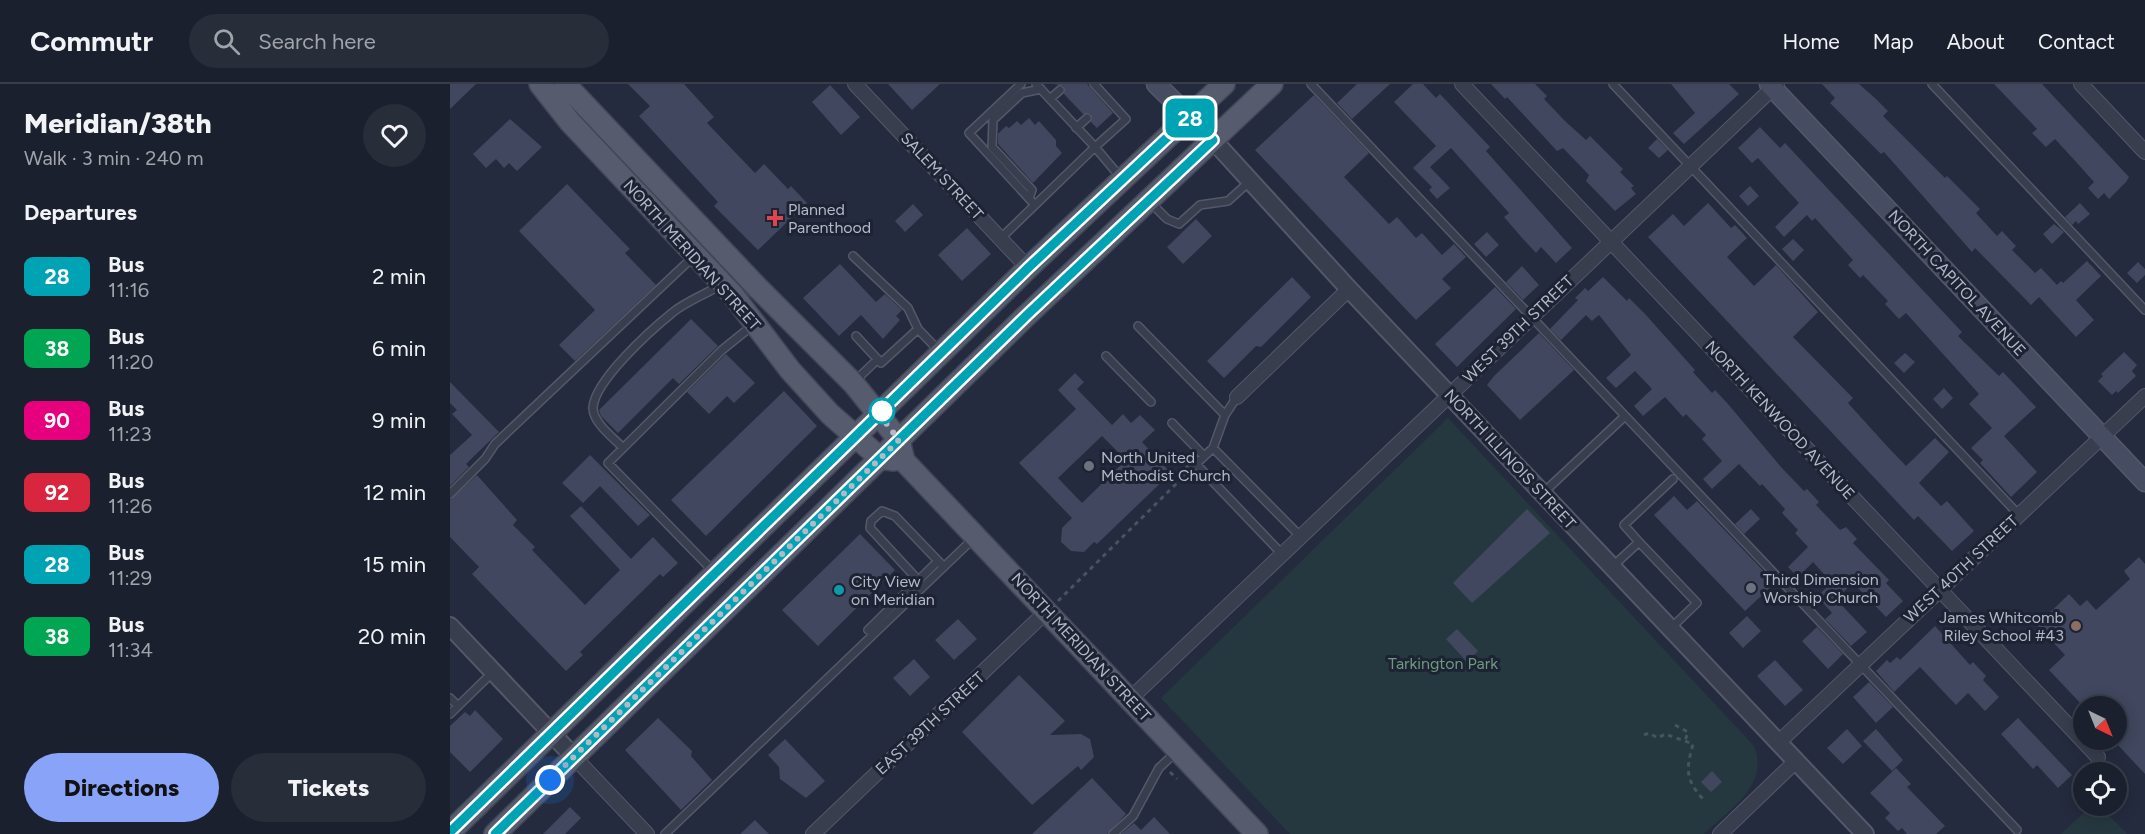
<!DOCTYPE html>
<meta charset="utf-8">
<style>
body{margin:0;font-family:Figtree,sans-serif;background:#282d3a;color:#f1f3f6;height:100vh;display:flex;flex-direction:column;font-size:22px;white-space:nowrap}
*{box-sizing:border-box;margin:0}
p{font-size:20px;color:#a0a3aa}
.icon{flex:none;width:33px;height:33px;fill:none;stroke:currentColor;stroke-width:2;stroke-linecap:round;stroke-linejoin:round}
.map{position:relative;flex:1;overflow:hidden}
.sheet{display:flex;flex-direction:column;background:#1b202e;width:450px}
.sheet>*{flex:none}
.badge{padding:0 12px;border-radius:9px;font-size:21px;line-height:39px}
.needle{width:39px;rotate:137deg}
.tools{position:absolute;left:1623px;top:612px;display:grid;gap:12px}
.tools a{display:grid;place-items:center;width:54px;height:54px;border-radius:50%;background:#1b202e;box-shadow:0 3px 15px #0003,0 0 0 2px #393e4a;font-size:30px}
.you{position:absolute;width:30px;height:30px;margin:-15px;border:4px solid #fff;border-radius:50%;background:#1a73e8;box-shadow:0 0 0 9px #1a73e833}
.map>.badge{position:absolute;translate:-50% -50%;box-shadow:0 0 0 3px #fff}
h2{padding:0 24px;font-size:22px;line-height:54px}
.round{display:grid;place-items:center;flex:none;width:63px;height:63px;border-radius:32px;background:#282d3a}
.summary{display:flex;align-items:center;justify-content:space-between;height:102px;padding:0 24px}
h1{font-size:28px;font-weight:800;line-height:45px}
.primary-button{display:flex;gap:12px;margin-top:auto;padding:12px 24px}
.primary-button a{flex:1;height:69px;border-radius:36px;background:#89a3f9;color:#111;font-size:24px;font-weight:800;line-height:69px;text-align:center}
.primary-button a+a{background:#282d3a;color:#f1f3f6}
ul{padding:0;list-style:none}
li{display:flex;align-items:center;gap:18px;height:72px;padding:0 24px}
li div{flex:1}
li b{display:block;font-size:22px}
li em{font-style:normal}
li .badge{min-width:66px;font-weight:700;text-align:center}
header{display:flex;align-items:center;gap:36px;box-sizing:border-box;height:84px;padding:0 30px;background:#1b202e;border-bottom:2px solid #393e4a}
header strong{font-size:28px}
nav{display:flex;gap:33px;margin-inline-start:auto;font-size:21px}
.search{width:420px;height:54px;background:#282d3a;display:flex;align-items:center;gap:15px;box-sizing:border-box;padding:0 21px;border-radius:33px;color:#a0a3aa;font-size:22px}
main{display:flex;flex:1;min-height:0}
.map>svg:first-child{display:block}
.green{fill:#26383f}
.building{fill:#40475e;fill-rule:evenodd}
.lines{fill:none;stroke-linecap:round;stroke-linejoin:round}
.service-casing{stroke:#535969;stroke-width:10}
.minor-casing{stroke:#535969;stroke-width:16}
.tertiary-casing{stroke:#535969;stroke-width:20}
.secondary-casing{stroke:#535969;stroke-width:21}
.primary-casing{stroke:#414757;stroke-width:24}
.path{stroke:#44555c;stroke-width:3;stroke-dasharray:4.5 4.5;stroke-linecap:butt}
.service{stroke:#383e4e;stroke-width:7}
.minor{stroke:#383e4e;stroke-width:14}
.tertiary{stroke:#383e4e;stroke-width:16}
.secondary{stroke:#464c61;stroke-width:18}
.primary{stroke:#565c6e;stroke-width:21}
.line-casing{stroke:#fff;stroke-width:14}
.line{stroke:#00a3b4;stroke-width:9}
.walk{stroke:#b4b9c9;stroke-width:6;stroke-dasharray:0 10.8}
.health-dot{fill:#e0444e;stroke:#1d2333;stroke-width:2}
.stop-dot{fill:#fff;stroke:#00a3b4;stroke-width:3}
.worship-dot{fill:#6b7280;stroke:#1d2333;stroke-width:2}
.culture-dot{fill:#0f9aa8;stroke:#1d2333;stroke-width:2}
.education-dot{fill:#8d6e63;stroke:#1d2333;stroke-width:2}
.labels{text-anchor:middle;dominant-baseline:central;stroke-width:6;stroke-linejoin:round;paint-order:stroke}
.street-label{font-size:16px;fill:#b4b9c9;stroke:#1d2333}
.poi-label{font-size:16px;fill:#b4b9c9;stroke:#1d2333;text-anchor:start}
.park-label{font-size:16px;fill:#6b9a7d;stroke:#1d2333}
</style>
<header>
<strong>Commutr</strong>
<div class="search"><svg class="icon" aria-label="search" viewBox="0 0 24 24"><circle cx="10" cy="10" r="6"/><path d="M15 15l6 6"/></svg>Search here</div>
<nav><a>Home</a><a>Map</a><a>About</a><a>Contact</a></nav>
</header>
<main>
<section class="sheet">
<div class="summary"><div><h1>Meridian/38th</h1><p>Walk · 3 min · 240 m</p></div><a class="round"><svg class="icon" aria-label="heart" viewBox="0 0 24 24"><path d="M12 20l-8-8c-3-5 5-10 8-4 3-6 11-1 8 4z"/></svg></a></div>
<h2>Departures</h2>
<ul>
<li><span class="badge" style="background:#00a3b4;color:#fff">28</span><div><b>Bus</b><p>11:16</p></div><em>2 min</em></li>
<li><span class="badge" style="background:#00a651;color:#fff">38</span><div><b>Bus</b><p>11:20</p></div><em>6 min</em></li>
<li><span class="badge" style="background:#e6007e;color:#fff">90</span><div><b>Bus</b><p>11:23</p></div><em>9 min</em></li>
<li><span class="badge" style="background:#d7263d;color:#fff">92</span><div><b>Bus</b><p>11:26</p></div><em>12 min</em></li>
<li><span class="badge" style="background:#00a3b4;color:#fff">28</span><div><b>Bus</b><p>11:29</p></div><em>15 min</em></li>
<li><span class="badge" style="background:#00a651;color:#fff">38</span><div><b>Bus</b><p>11:34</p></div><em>20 min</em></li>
</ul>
<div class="primary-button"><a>Directions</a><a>Tickets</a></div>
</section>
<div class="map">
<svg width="1695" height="750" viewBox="0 0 1695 750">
<rect width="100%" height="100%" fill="#242b3e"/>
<path class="green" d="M998,334L1304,662C1320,701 1279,726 1254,750H840L711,614Z
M1641,722H1650L1677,750H1611Z"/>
<path class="building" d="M0,0H26L0,25Z
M178,0H234L264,33L257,39L305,89L314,80L338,105L341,102L357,119L308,166L264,122L268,118L189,32L200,22Z
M438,0H490L462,26Z
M604,0H637L663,29L647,44L641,38V30H633L614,10V2Z
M907,0H940L902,35L887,19Z
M963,0H973L986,14L990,10L1040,63L1036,67L1122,164L1106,179L1091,163L1086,169L1073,155L1054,133L1059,129L1001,64L980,83L1000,104L987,115L979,106L982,103L963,84L986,62L944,18Z
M1041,0H1085L1097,12L1094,15L1115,37L1136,56L1140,52L1173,85L1170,88L1184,102L1181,104L1186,110L1165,127L1136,97L1139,91L1113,64L1107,67L1057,13L1055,15Z
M1221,0H1279L1289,10L1234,60L1223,49L1245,29Z
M1372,0H1409L1425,14L1438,27L1433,32L1495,94L1497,92L1530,125L1526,129L1547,152L1552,147L1566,162L1562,166L1585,189L1591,184L1607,201L1611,197L1613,199L1637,177L1651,192L1626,216L1644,236L1626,253L1589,213L1581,221L1525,164L1522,168L1434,68L1431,70L1380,19L1385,14Z
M1544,0H1592L1679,93L1676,98L1659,115L1654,109L1648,115L1638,104L1644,98L1627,79L1605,55L1596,63L1582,49L1587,45Z
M380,1L410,33L391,51L362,18Z
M864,11L919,69L894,93L939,140L947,133L966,154L972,149L992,171L1004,160L1016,173L992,195L1001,204L966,236L805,66Z
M579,34L585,41L589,37L606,56V62L612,69L583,99L548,60V50L556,42L559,44L567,37L571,41Z
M60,35L92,63L67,87L59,79L54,84L46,75L36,84L23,70Z
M1310,43L1330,64L1335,59L1512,248L1508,252L1549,292L1553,288L1586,323L1554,352L1587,388L1561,413L1530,379L1533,376L1521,364L1542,344L1519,320L1529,310L1456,229L1449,235L1435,220L1438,217L1413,191L1410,194L1398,181L1403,176L1365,134L1362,137L1357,131L1334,153L1325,143L1349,119L1308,74L1302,79L1288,64Z
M1207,55L1218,66L1209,74L1198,64Z
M117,100L180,165L175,169L206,201L125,277L109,261L145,226L69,147Z
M1300,102L1309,112L1298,122L1289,112Z
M1258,119L1281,144L1285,141L1297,154L1277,173L1304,202L1326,181L1368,228L1343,253L1403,314L1398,319L1436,361L1456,382L1485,354L1499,368L1469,399L1491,422L1497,417L1524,447L1502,467L1468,432L1464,436L1198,153L1223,130L1234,142Z
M1630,119L1640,130L1628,140L1626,137L1622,141L1615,133Z
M463,120L473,131L455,148L445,137Z
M746,135L762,152L733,180L717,163Z
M1604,140L1614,148L1602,160L1593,150Z
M517,144L541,170L512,197L488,171Z
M1037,148L1049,161L1036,173L1024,160Z
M1343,155L1354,166L1343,177L1332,165Z
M1688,178L1695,185V191L1687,199L1677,189Z
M390,180L426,218L435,210L452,226L446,232L450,236L433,255L411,231L389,252L353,214Z
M1072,182L1089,201L1073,216L1056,198Z
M842,193L861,213L811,263L806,262L774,294L757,277Z
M1153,193L1177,217L1179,214L1196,231L1245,286L1243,288L1262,309L1265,306L1278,320L1331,383L1354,407L1357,405L1369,418L1366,421L1390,446L1396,443L1407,455L1403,459L1439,496L1436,499L1453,517L1436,533L1403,499L1386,515L1417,548L1401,562L1375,535L1382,529L1367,512L1382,499L1363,478L1348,493L1338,483L1358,463L1345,449L1348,446L1332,429L1335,425L1312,400L1310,402L1289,380L1262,405L1253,395L1272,377L1252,355L1256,351L1236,330L1233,333L1215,313L1193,332L1184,322L1202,305L1185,287L1166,304L1156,294L1181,271L1149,231L1142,237L1136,231L1111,256L1100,245L1128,216L1125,214L1135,204L1138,207Z
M1045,203L1066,225L1007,283L985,260Z
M241,235L268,262L229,300L223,294L168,349L151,332L149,326Z
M1089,249L1124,286L1070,336L1037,301L1044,292Z
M1674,268L1687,281L1682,287L1686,292L1668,309L1666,307L1662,311L1648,297L1653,292L1651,290Z
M1455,269L1465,278L1454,289L1444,279Z
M276,270L305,299L284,319L277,312L259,330L237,308Z
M625,289L634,298L627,305L662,341L673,330L681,339L690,331L705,346L692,358L721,389L647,460L644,458L634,468L621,467L611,458L612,444L622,434L569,379L626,325L608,306ZM652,352L676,376L632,419L608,394Z
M0,298L49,348L16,380L19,383L0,402V371L22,351L2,330L7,326L0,319Z
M1494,304L1503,314L1492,325L1483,315Z
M334,307L367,342L256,452L221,416Z
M140,371L200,431L188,442L150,402L133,419L112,399Z
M27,391L67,436L63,441L85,463L82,466L135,521L170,486L120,432L131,422L181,475L203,453L228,479L213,493L210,490L130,568L133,571L116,587L22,490L29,483L0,453V416Z
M1224,412L1237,426L1247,417L1325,499L1295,527L1204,431Z
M1077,425L1100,449L1022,519L1003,499Z
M1301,425L1310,435L1294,450L1285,440Z
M410,450L445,486L368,562L332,526Z
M1689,473L1695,480V690L1666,659V622H1633L1599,586L1615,571L1587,541L1619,510L1630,522L1637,516L1646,526L1680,495L1674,487Z
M1297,532L1311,547L1293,564L1279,549Z
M508,535L527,555L504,576L485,556Z
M1485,542L1520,581L1523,578L1536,592L1533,596L1549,613L1535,627L1518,609L1506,621L1470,583L1444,608L1426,587L1437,576L1440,579L1447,573L1450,576Z
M1367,543L1393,570L1378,585L1352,557Z
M1007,545L1028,567L1017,578L996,555Z
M464,575L480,593L460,612L443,594Z
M1325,576L1353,606L1335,622L1307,592Z
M569,591L615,637L600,651L631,650L640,655L644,673L631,686L628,682L582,721L512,648Z
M1419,598L1443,623L1426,639L1403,613Z
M25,626L53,655L20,688L0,668V642L15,628L20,632Z
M208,634L242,667L241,672L262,696L231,726L175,666Z
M1568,634L1622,691L1608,704L1587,681L1583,685L1551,650Z
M1397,645L1412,662L1393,680L1377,664Z
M1426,645L1453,676L1442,687L1413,657Z
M335,655L375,697L356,714L330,695L329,683L318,671Z
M1446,684L1461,700L1457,703L1495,742L1486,750H1457L1452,744L1448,747L1435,734L1440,729L1420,709Z
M1262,687L1272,698L1261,708L1251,698Z
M642,694L676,730L657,750H582Z
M120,723L131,734L115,750H93Z
M704,733L720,750H671L684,739L691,746Z
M305,736L319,750H290Z"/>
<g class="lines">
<defs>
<path id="service" d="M571,0L519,49L585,121
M644,0L676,35L645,63L671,94
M861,0L1567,746
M1163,0L1569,431
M1482,0L1695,226
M600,15L610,6
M626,44L637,34
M579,114L582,106L542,63L543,36L572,9L591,5
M700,118L717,135L729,140L750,121L778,117L800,97
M551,154L645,63L586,0
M403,172L458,224L468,245L490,268
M688,242L775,331
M406,252L431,279L468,245
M656,272L701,318
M406,296L428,275
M722,339L754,372
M173,364C164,354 143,339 143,324C144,297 201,246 222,229C236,217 255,211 270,201
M763,364L851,453
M746,380L832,470
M734,391L763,364L775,331L787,313
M1093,409L1175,332
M0,410L35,375L45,360L243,173
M1189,458L1174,441L1223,395
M1162,483L1189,458L1247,519L1221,544
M264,488L158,379L272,266L303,241
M469,497L420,444L421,437L432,427L445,432L494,483
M418,546L488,477
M0,614L8,622
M0,630L43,588
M215,750L524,454
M663,750L683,732L709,684L726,668"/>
<path id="minor" d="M405,0L578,184
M1012,0L1648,673
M1631,0L1695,68
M787,313L899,205
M680,615L1327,0
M1328,659L1695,312
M124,673L197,750
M363,750L597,527
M1270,750L1346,677"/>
<path id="tertiary" d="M763,56L899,205L1415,750
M0,542L124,673"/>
<path id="secondary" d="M706,0L763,56
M1319,0L1695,398"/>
<path id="primary" d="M90,0L120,38L283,211L340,286L380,330L430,374L444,376
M115,0L307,203L403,299L449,356L454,377L807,750
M0,748L578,184L774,0
M45,750L577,231L822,0"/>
</defs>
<use href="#service" class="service-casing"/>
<use href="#minor" class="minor-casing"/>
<use href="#tertiary" class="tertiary-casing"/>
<use href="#secondary" class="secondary-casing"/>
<use href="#primary" class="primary-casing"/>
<path class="path" d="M608,517L729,397
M1225,641L1238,648L1235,657
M1194,651L1199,649L1208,654L1215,650L1243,660C1236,685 1235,696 1254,716
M720,688L727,695"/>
<use href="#service" class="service"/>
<use href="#minor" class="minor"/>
<use href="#tertiary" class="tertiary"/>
<use href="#secondary" class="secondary"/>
<use href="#primary" class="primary"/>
</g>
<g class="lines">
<defs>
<path id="line" d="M0,748L578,184L739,33L763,56L577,231L45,750"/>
</defs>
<use href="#line" class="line-casing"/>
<use href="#line" class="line"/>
<path class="walk" d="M100,696L449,356L429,330L432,327"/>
</g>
<path class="health-dot" d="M322 125h6v6h6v6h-6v6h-6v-6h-6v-6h6z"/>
<circle class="stop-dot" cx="432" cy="327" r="12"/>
<g class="worship-dot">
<circle cx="639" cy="382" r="6"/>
<circle cx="1301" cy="504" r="6"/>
</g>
<circle class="culture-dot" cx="389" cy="506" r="6"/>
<circle class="education-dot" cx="1626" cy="542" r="6"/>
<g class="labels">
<g class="street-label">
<text transform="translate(492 92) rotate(47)">SALEM STREET</text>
<text transform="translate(242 171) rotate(48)">NORTH MERIDIAN STREET</text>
<text transform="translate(1507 199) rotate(47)">NORTH CAPITOL AVENUE</text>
<text transform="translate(1068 245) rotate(-44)">WEST 39TH STREET</text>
<text transform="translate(1330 336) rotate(47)">NORTH KENWOOD AVENUE</text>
<text transform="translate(1060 375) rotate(47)">NORTH ILLINOIS STREET</text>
<text transform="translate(1511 485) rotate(-43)">WEST 40TH STREET</text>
<text transform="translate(631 563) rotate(47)">NORTH MERIDIAN STREET</text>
<text transform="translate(480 639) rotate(-43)">EAST 39TH STREET</text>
</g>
<g class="poi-label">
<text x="338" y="125">Planned<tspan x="338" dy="18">Parenthood</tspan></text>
<text x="651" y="373">North United<tspan x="651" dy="18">Methodist Church</tspan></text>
<text x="1313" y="495">Third Dimension<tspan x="1313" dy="18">Worship Church</tspan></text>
<text x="401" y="497">City View<tspan x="401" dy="18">on Meridian</tspan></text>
<text x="1614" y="533" text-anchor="end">James Whitcomb<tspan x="1614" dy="18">Riley School #43</tspan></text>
</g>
<g class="park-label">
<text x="993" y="579">Tarkington Park</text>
</g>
</g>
</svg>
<div class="tools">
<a><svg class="needle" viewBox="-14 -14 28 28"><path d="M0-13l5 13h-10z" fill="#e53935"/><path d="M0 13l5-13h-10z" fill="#a0a3aa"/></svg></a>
<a><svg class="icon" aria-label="locate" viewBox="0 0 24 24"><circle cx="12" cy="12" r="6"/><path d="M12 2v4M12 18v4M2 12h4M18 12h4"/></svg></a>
</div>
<div class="you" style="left:100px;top:696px"></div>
<b class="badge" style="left:740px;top:34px;background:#00a3b4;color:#fff">28</b>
</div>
</main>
